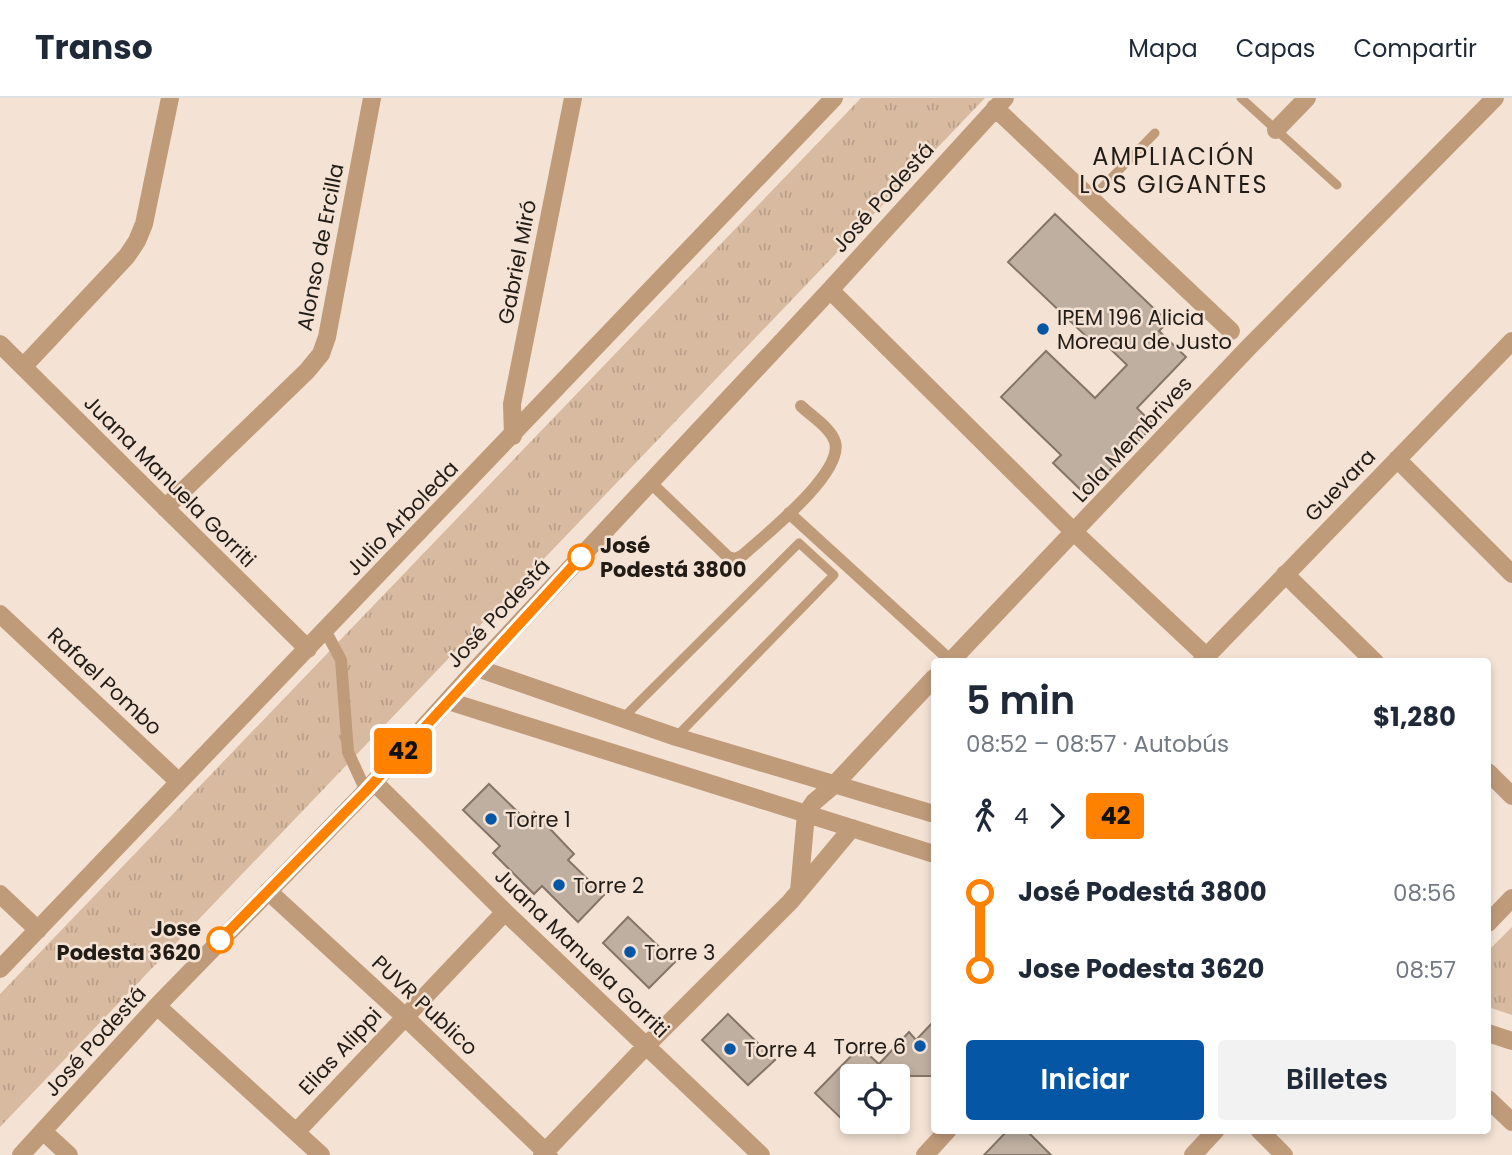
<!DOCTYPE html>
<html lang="es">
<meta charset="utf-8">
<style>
body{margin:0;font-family:Poppins,sans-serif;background:#f2f2f3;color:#1f2937;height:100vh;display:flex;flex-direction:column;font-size:26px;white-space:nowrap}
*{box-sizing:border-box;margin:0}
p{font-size:23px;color:#747a83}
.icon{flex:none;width:38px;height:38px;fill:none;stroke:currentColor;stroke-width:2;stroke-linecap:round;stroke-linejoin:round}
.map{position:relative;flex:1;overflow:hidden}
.drawer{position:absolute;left:931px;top:560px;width:560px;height:476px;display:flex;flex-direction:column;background:#fff;border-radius:7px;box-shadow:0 4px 10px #0003}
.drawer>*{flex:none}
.badge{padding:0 14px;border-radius:5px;font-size:24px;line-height:46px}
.controls{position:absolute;left:840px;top:966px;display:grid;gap:14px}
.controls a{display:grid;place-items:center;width:70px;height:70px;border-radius:7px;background:#fff;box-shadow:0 4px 10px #0003;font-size:35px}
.map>.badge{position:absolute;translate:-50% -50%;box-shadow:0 0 0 4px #fff}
.legs{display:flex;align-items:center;gap:10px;height:77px;padding:0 35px;font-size:23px}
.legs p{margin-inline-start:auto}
.head{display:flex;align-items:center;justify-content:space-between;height:119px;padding:0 35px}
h1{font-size:38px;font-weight:600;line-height:52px}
.button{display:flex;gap:14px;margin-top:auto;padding:14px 35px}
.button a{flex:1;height:80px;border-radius:7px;background:#0556a4;color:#fff;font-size:28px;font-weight:600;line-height:80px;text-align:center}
.button a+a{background:#f2f2f3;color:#1f2937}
ul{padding:0 35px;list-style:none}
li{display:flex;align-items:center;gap:24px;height:77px;font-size:26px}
li i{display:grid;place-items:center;width:10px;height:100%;margin:0 9px;background:currentColor}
li i::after{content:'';width:18px;height:18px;margin:-9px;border:5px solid;border-radius:50%;background:#fff}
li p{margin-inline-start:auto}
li:first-child i{background:linear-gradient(#0000 50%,currentColor 0)}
li:last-child i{background:linear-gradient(currentColor 50%,#0000 0)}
header{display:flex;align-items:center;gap:42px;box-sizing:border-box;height:98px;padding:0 35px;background:#fff;border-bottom:2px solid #e0e1e3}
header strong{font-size:33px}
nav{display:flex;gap:38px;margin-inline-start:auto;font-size:24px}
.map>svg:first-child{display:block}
.park{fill:url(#park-tufts)}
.building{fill:#bfafa1;stroke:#847568;stroke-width:2}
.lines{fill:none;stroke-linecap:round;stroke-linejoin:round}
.service{stroke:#c09b7a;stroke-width:9}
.pedestrian{stroke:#c09b7a;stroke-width:12}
.minor{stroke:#c09b7a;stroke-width:18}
.line-1-casing{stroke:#fff;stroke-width:16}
.line-1{stroke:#ff8100;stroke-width:10}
.poi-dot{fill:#0556a4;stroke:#f4e3d5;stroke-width:2.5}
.stop-1-dot{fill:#fff;stroke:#ff8100;stroke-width:3.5}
.labels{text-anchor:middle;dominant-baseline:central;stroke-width:5;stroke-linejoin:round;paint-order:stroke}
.street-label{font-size:21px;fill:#221c17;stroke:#f4e3d5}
.poi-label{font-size:21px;fill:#221c17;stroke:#f4e3d5;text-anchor:start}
.stop-label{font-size:21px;font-weight:bold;fill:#221c17;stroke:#f4e3d5;text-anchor:start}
.quarter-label{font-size:24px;letter-spacing:2px;fill:#221c17;stroke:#f4e3d5}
</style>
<header>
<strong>Transo</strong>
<nav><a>Mapa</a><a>Capas</a><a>Compartir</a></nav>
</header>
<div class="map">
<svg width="1512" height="1057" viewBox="0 0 1512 1057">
<defs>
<pattern id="park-tufts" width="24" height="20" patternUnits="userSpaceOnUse" patternTransform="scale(1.75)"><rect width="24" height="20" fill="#d8baa0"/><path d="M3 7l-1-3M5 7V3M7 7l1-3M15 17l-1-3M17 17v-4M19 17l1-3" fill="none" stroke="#b99f89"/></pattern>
</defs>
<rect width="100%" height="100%" fill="#f4e3d5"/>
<path class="park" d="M861,0H985L0,1029V896Z
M1512,829V917L1488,909V853Z"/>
<path class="building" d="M1055,116L1168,224L1159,233L1186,259L1137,310L1154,327L1086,397L1053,365L1061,357L1001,299L1046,253L1095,300L1127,267L1097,238L1091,243L1008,164Z
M489,686L526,722L534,714L574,756L568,762L604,797L578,824L542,788L534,796L493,755L500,748L463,712Z
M628,819L675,864L649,890L603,845Z
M728,916L775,962L748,987L702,942Z
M934,923V978H852V1031L815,995L860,949L879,966L909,934L916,942Z
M1008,1032H1026L1051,1057H984Z"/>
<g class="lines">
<path class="service" d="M1241,0L1337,87
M1091,101L1155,35
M622,621L799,445L834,477L676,639"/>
<path class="pedestrian" d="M650,384L728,459L735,461L743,457C765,437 844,375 835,344C831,330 811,318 801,308
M789,415L951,563
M325,532L341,562L348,654L366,693"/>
<path class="minor" d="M995,10L1231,233
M1276,32L1307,0
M830,192L1075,435L1206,558
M0,246L308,551
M23,269L127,158L137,143L144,126L170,0
M513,338L512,306L573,0
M1397,361L1512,476
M165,410L307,273L321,256L327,239L372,0
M1285,476L1375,564
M0,516L179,684
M950,564L1248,250L1495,0
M1201,564L1512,243
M477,570L676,639L934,716
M448,603L934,756
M1488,674L1512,698
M374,684L505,814L761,1057
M268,793L404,918L549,1057
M799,793L806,716L814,704L834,687L934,580
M0,796L38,832
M1488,825L1512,800
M0,871L834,0
M157,908L321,1057
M1488,935L1512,943
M1488,1001L1512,1024
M1259,1032L1284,1057
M297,1033L505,814
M44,1034L69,1057
M21,1057L157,908L366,693L477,570L830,192L1005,0
M542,1057L647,947L790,804L852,730
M925,1057L948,1032
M1193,1057L1216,1032"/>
</g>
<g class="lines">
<defs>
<path id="line-1" d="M220,842L366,693L581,459"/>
</defs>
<use href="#line-1" class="line-1-casing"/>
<use href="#line-1" class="line-1"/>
</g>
<g class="poi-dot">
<circle cx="1043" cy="231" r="7"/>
<circle cx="491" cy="721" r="7"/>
<circle cx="559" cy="787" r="7"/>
<circle cx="630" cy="854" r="7"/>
<circle cx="920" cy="948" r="7"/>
<circle cx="730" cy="951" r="7"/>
</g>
<g class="stop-1-dot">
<circle cx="581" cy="459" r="12"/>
<circle cx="220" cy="842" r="12"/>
</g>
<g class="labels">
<g class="street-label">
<text transform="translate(883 99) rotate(-48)">José Podestá</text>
<text transform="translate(320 149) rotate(-79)">Alonso de Ercilla</text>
<text transform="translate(517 164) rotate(-79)">Gabriel Miró</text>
<text transform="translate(1132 341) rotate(-47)">Lola Membrives</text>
<text transform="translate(170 383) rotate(45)">Juana Manuela Gorriti</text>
<text transform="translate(1340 387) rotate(-46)">Guevara</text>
<text transform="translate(402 420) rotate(-46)">Julio Arboleda</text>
<text transform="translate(498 515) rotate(-47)">José Podestá</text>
<text transform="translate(105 583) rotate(43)">Rafael Pombo</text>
<text transform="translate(582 855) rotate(44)">Juana Manuela Gorriti</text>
<text transform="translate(425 907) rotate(43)">PUVR Publico</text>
<text transform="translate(95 943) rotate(-48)">José Podestá</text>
<text transform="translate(340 953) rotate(-47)">Elias Alippi</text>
</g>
<g class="poi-label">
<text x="1057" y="219">IPEM 196 Alicia<tspan x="1057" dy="24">Moreau de Justo</tspan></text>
<text x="505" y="721">Torre 1</text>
<text x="573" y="787">Torre 2</text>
<text x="644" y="854">Torre 3</text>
<text x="906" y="948" text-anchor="end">Torre 6</text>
<text x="744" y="951">Torre 4</text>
</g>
<g class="stop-label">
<text x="600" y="447">José<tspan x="600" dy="24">Podestá 3800</tspan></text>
<text x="201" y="830" text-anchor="end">Jose<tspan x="201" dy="24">Podesta 3620</tspan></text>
</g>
<g class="quarter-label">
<text x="1174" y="58">AMPLIACIÓN<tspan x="1174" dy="28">LOS GIGANTES</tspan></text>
</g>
</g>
</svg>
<div class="controls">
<a><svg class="icon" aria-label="locate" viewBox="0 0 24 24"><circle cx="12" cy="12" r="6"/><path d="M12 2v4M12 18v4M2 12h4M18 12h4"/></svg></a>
</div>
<b class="badge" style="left:403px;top:653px;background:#ff8100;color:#111">42</b>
<section class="drawer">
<div class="head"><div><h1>5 min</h1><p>08:52 – 08:57 · Autobús</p></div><b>$1,280</b></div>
<div class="legs"><svg class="icon" aria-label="walk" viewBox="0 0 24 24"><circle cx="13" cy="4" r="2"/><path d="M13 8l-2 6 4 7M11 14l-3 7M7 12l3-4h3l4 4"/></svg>4<svg class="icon" aria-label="forward" viewBox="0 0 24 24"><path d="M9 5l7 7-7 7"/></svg><b class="badge" style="background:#ff8100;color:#111">42</b></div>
<ul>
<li><i style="color:#ff8100"></i><b>José Podestá 3800</b><p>08:56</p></li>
<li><i style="color:#ff8100"></i><b>Jose Podesta 3620</b><p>08:57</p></li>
</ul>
<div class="button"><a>Iniciar</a><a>Billetes</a></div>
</section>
</div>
